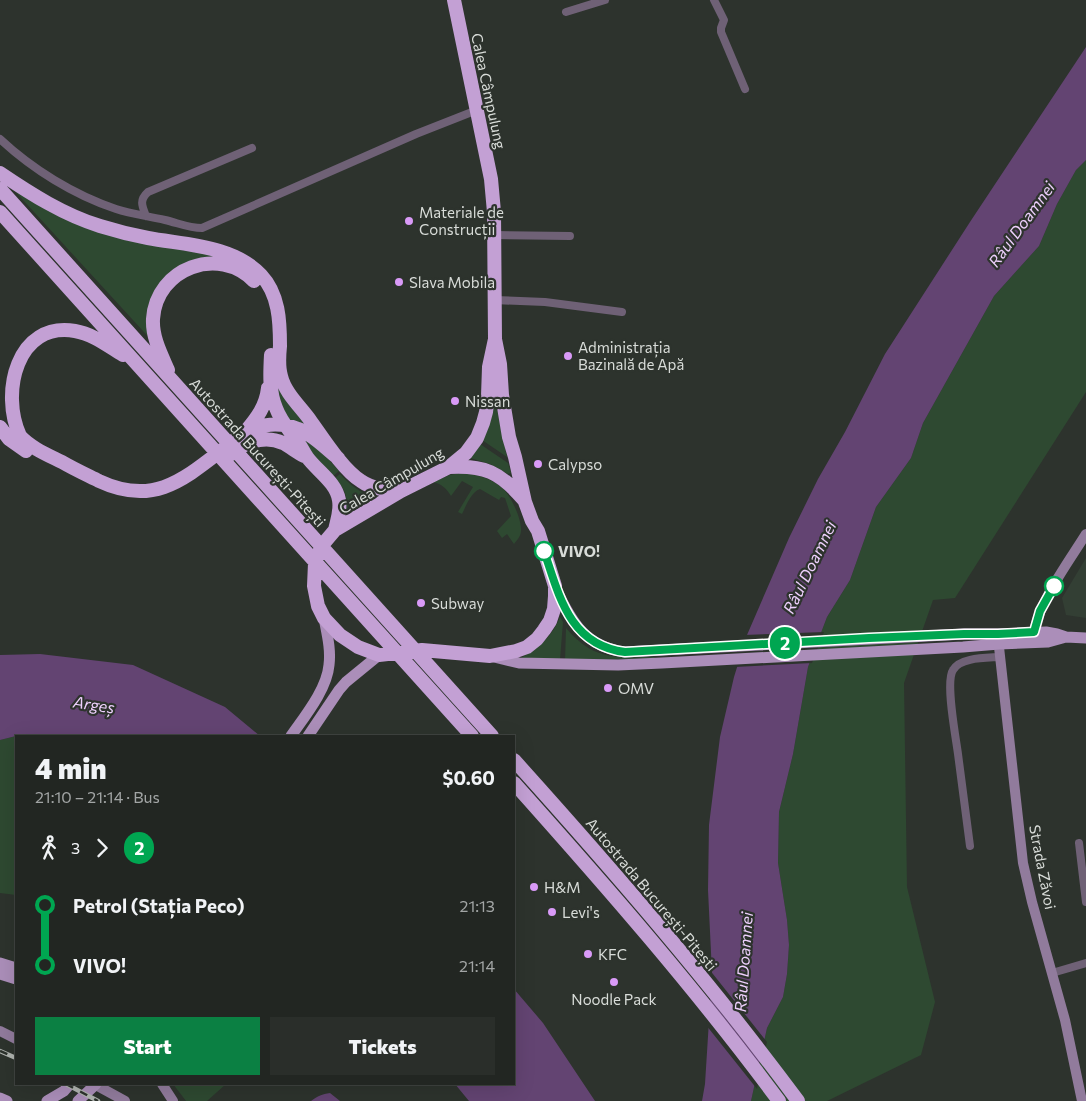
<!DOCTYPE html>
<meta charset="utf-8">
<style>
body{margin:0;font-family:Commissioner,sans-serif;background:#2a2e2a;color:#f1f3f6;height:100vh;display:flex;flex-direction:column;font-size:19px;white-space:nowrap}
*{box-sizing:border-box;margin:0}
p{font-size:16px;color:#a2a5a5}
.icon{flex:none;width:28px;height:28px;fill:none;stroke:currentColor;stroke-width:2;stroke-linecap:round;stroke-linejoin:round}
.map{position:relative;flex:1;overflow:hidden}
.details{position:absolute;left:15px;top:735px;width:500px;height:350px;display:flex;flex-direction:column;background:#222622;border-radius:0px;box-shadow:0 5px 20px #0002,0 0 0 1px #3f4340}
.details>*{flex:none}
.badge{padding:0 10px;border-radius:16px;font-size:18px;line-height:32px}
.map>.badge{position:absolute;translate:-50% -50%;box-shadow:0 0 0 2px #fff}
.legs{display:flex;align-items:center;gap:8px;height:55px;padding:0 20px;font-size:16px}
.legs p{margin-inline-start:auto}
.headline{display:flex;align-items:center;justify-content:space-between;height:85px;padding:0 20px}
h1{font-size:28px;font-weight:800;line-height:38px}
.cta{display:flex;gap:10px;margin-top:auto;padding:10px 20px}
.cta a{flex:1;height:58px;border-radius:0px;background:#0b8043;color:#fff;font-size:20px;font-weight:800;line-height:58px;text-align:center}
.cta a+a{background:#2a2e2a;color:#f1f3f6}
ul{padding:0 20px;list-style:none}
li{display:flex;align-items:center;gap:18px;height:60px;font-size:19px}
li i{display:grid;place-items:center;width:8px;height:100%;margin:0 6px;background:currentColor}
li i::after{content:'';width:12px;height:12px;margin:-6px;border:4px solid;border-radius:50%;background:#222622}
li p{margin-inline-start:auto}
li:first-child i{background:linear-gradient(#0000 50%,currentColor 0)}
li:last-child i{background:linear-gradient(currentColor 50%,#0000 0)}
.map>svg:first-child{display:block}
.built{fill:#333f34}
.green{fill:#2e4931}
.water{fill:#634472}
.pier{fill:#2d332d}
.lines{fill:none;stroke-linecap:round;stroke-linejoin:round}
.street{stroke:#6f6176;stroke-width:8}
.secondary{stroke:#917b9c;stroke-width:10}
.primary{stroke:#ab8eb9;stroke-width:11}
.highway{stroke:#c3a0d4;stroke-width:14}
.rail-casing{stroke:#afb3af;stroke-width:4.5}
.rail{stroke:#2d332d;stroke-width:2.5;stroke-dasharray:8;stroke-linecap:butt}
.line-1-casing{stroke:#fff;stroke-width:11}
.line-1{stroke:#00a651;stroke-width:8}
.poi-dot{fill:#d99af7;stroke:#2d332d;stroke-width:2}
.stop-1-dot{fill:#fff;stroke:#00a651;stroke-width:2.5}
.labels{text-anchor:middle;dominant-baseline:central;stroke-width:4.5;stroke-linejoin:round;paint-order:stroke}
.street-label{font-size:15px;fill:#d8dcd8;stroke:#2d332d}
.poi-label{font-size:15px;fill:#d8dcd8;stroke:#2d332d;text-anchor:start}
.stop-label{font-size:15px;font-weight:bold;fill:#d8dcd8;stroke:#2d332d;text-anchor:start}
.water-label{font-size:16px;font-style:italic;fill:#eed0fd;stroke:#2d332d}
</style>
<div class="map">
<svg width="1086" height="1101" viewBox="0 0 1086 1101">
<rect width="100%" height="100%" fill="#2d332d"/>
<path class="built" d="M1086,558V618L1066,615L1062,598Z"/>
<path class="green" d="M1086,160V392L955,598L933,600L904,683L907,887L935,1002L921,1055L827,1101H751L767,1028L783,997L787,974L789,945L787,920L778,863L779,812L793,754L808,667L827,617L850,580L876,507L911,458L923,423L994,296L1039,246L1057,204L1076,170Z
M12,188L46,205L230,258L165,281L154,343Z
M274,377L314,432L285,421Z
M495,400L507,457L482,440L491,419Z
M300,435L320,450L339,471L333,476L301,442Z
M480,444L508,463L511,473L508,474L490,464L467,457Z
M460,473C474,474 488,477 500,486C510,493 522,519 521,531C521,536 517,540 514,544L507,534L502,538L497,531L511,516L505,498L501,497L499,500L480,489C471,492 466,506 462,514L458,512L473,487L462,481L451,496C447,489 442,484 433,482L450,475Z
M340,474C351,486 360,493 376,497L346,512C348,496 346,491 335,478Z
M560,617L563,622L560,660H518C539,647 550,640 560,617Z
M566,628C594,661 615,657 654,657L655,658L565,661Z
M24,734L48,736H16V895L0,893V740Z
M173,1084H226L207,1101H186Z"/>
<path class="water" d="M1086,47V160L1076,170L1057,204L1039,246L994,296L923,423L911,458L876,507L850,580L827,617L808,667L793,754L779,812L778,863L787,920L789,945L787,974L783,997L767,1028L751,1101H702L705,1084L712,973L708,890L709,825L720,737L734,677L747,635L789,538L818,479L845,432L885,354L970,222Z
M40,654L133,665L225,707L260,736H48L24,734L0,740V655Z
M514,989L543,1023L595,1101H469L455,1084H514Z
M330,1093L340,1101H311C318,1096 322,1094 330,1093Z"/>
<path class="pier" d="M824,632L812,663L735,667L744,635Z
M709,969L767,1042L762,1064L708,996Z
M708,998L761,1067L757,1089L706,1025Z"/>
<g class="lines">
<path class="street" d="M714,0L724,20L721,28V32L745,89
M566,12L605,0
M0,139C32,169 74,195 116,209C131,214 148,216 165,220C178,223 189,228 202,228L416,134L477,110
M146,216C142,206 139,200 148,192L252,148
M494,235L570,236
M494,300L545,302L622,312
M1079,843L1086,902
M970,846C966,816 962,785 958,754C956,738 945,682 953,670C960,657 987,658 1000,657
M1052,973L1086,963"/>
<path class="secondary" d="M998,638L1023,863L1032,902L1065,1020L1082,1101
M1033,639C1036,605 1068,563 1086,534
M0,1031L16,1039
M94,1084L125,1101
M162,1084L173,1101"/>
<path class="primary" d="M555,587C571,621 585,647 625,652L965,634H998L1046,632L1057,634L1066,637L1086,638
M490,656L519,663L618,665L662,663L963,647L999,644L1048,642L1066,637
M291,736C305,716 327,689 329,665C331,649 327,634 324,618
M308,736L339,690L346,682L379,655
M0,963L16,968
M0,974L16,979
M0,1098L7,1101
M47,1101L64,1091L70,1084
M78,1101L96,1084"/>
<path class="highway" d="M454,0L491,179L494,212L495,339L500,364L502,395L509,437L515,457L525,502L532,521L538,531L555,586V596L554,609L550,621L544,630L537,639L527,647L516,651L490,656L422,650L379,655L358,647L340,635L324,618L318,606L314,586L315,563L318,554L324,543L335,530L401,491L449,467L466,453L477,438L483,423L486,412L488,396L489,367L495,339
M0,173C31,194 64,215 100,226C116,231 132,235 148,238C185,245 233,245 261,275C279,294 280,321 280,346C279,356 278,366 281,376C285,393 300,406 310,420C323,438 343,470 361,481C372,489 387,490 401,491
M0,189L492,736
M0,212L472,736
M123,355C108,346 93,334 75,331C17,321 0,393 20,436C31,448 48,455 62,462C74,469 87,475 99,481C152,506 182,481 222,450C229,445 236,438 243,434C259,423 281,422 298,429C313,434 325,448 338,458
M271,355C270,373 269,392 276,408C281,422 291,432 299,444C302,448 304,453 307,457C317,471 336,482 339,500C341,511 337,520 335,530
M168,370C161,354 152,337 153,319C156,268 219,245 254,281
M0,427L9,439L26,451
M245,432C257,418 266,406 268,388
M231,454C246,442 265,435 283,443C290,447 297,452 304,456
M449,467C484,465 500,472 523,499
M514,760C613,870 710,982 798,1101
M514,783C606,886 697,990 779,1101"/>
<defs>
<path id="rail" d="M0,1051L16,1058
M66,1084L98,1101"/>
</defs>
<use href="#rail" class="rail-casing"/>
<use href="#rail" class="rail"/>
</g>
<g class="lines">
<defs>
<path id="line-1" d="M544,551C559,595 569,645 625,652L869,638L964,634H998L1034,632L1040,611L1054,586"/>
</defs>
<use href="#line-1" class="line-1-casing"/>
<use href="#line-1" class="line-1"/>
</g>
<g class="poi-dot">
<circle cx="409" cy="221" r="5"/>
<circle cx="399" cy="282" r="5"/>
<circle cx="568" cy="356" r="5"/>
<circle cx="455" cy="401" r="5"/>
<circle cx="538" cy="464" r="5"/>
<circle cx="421" cy="603" r="5"/>
<circle cx="608" cy="688" r="5"/>
<circle cx="534" cy="887" r="5"/>
<circle cx="552" cy="912" r="5"/>
<circle cx="588" cy="954" r="5"/>
<circle cx="614" cy="982" r="5"/>
</g>
<g class="stop-1-dot">
<circle cx="544" cy="551" r="9"/>
<circle cx="1054" cy="586" r="9"/>
</g>
<g class="labels">
<g class="street-label">
<text transform="translate(489 91) rotate(78)">Calea Câmpulung</text>
<text transform="translate(258 452) rotate(48)">Autostrada București-Pitești</text>
<text transform="translate(391 480) rotate(-30)">Calea Câmpulung</text>
<text transform="translate(1043 867) rotate(79)">Strada Zăvoi</text>
<text transform="translate(652 894) rotate(50)">Autostrada București-Pitești</text>
</g>
<g class="poi-label">
<text x="419" y="212">Materiale de<tspan x="419" dy="17">Construcții</tspan></text>
<text x="409" y="282">Slava Mobila</text>
<text x="578" y="347">Administrația<tspan x="578" dy="17">Bazinală de Apă</tspan></text>
<text x="465" y="401">Nissan</text>
<text x="548" y="464">Calypso</text>
<text x="431" y="603">Subway</text>
<text x="618" y="688">OMV</text>
<text x="544" y="887">H&amp;M</text>
<text x="562" y="912">Levi's</text>
<text x="598" y="954">KFC</text>
<text x="614" y="999" text-anchor="middle">Noodle Pack</text>
</g>
<g class="stop-label">
<text x="558" y="551">VIVO!</text>
</g>
<g class="water-label">
<text transform="translate(1021 224) rotate(-54)">Râul Doamnei</text>
<text transform="translate(809 567) rotate(-64)">Râul Doamnei</text>
<text transform="translate(94 704) rotate(9)">Argeș</text>
<text transform="translate(743 962) rotate(-86)">Râul Doamnei</text>
</g>
</g>
</svg>
<b class="badge" style="left:785px;top:643px;background:#00a651;color:#fff">2</b>
<section class="details">
<div class="headline"><div><h1>4 min</h1><p>21:10 – 21:14 · Bus</p></div><b>$0.60</b></div>
<div class="legs"><svg class="icon" aria-label="walk" viewBox="0 0 24 24"><circle cx="13" cy="4" r="2"/><path d="M13 8l-2 6 4 7M11 14l-3 7M7 12l3-4h3l4 4"/></svg>3<svg class="icon" aria-label="forward" viewBox="0 0 24 24"><path d="M9 5l7 7-7 7"/></svg><b class="badge" style="background:#00a651;color:#fff">2</b></div>
<ul>
<li><i style="color:#00a651"></i><b>Petrol (Stația Peco)</b><p>21:13</p></li>
<li><i style="color:#00a651"></i><b>VIVO!</b><p>21:14</p></li>
</ul>
<div class="cta"><a>Start</a><a>Tickets</a></div>
</section>
</div>
